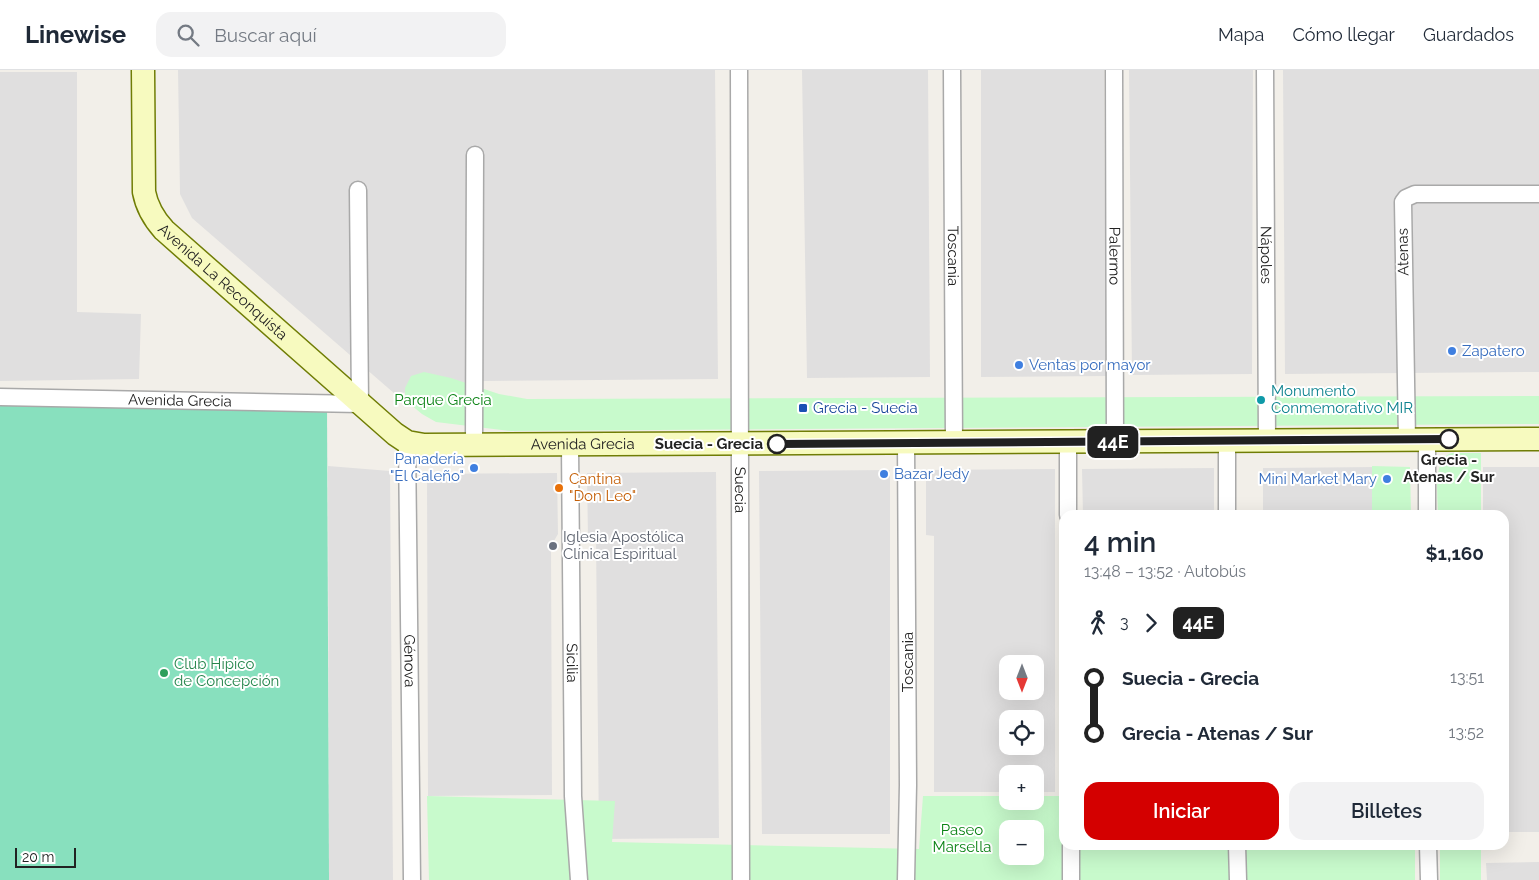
<!DOCTYPE html>
<html lang="es">
<meta charset="utf-8">
<style>
body{margin:0;font-family:Raleway,sans-serif;background:#f2f2f3;color:#1f2937;height:100vh;display:flex;flex-direction:column;font-size:19px;white-space:nowrap}
*{box-sizing:border-box;margin:0}
p{font-size:16px;color:#747a83}
.icon{flex:none;width:28px;height:28px;fill:none;stroke:currentColor;stroke-width:2;stroke-linecap:round;stroke-linejoin:round}
.map{position:relative;flex:1;overflow:hidden}
.drawer{position:absolute;left:1059px;top:440px;width:450px;height:340px;display:flex;flex-direction:column;background:#fff;border-radius:15px;box-shadow:0 5px 20px #0002}
.drawer>*{flex:none}
.badge{padding:0 10px;border-radius:8px;font-size:18px;line-height:32px}
.needle{width:32px;rotate:180deg}
.tools{position:absolute;left:999px;top:585px;display:grid;gap:10px}
.tools a{display:grid;place-items:center;width:45px;height:45px;border-radius:10px;background:#fff;box-shadow:0 5px 20px #0002;font-size:25px}
.scale{position:absolute;left:15px;bottom:12px;width:61px;box-sizing:border-box;padding-left:5px;border:2px solid #222;border-top:0;font-size:14px;line-height:18px;white-space:nowrap;color:#222;-webkit-text-stroke:4px #fff;paint-order:stroke}
.map>.badge{position:absolute;translate:-50% -50%;box-shadow:0 0 0 2px #fff}
.legs{display:flex;align-items:center;gap:8px;height:55px;padding:0 25px;font-size:16px}
.legs p{margin-inline-start:auto}
.headline{display:flex;align-items:center;justify-content:space-between;height:85px;padding:0 25px}
h1{font-size:28px;font-weight:600;line-height:38px}
.action{display:flex;gap:10px;margin-top:auto;padding:10px 25px}
.action a{flex:1;height:58px;border-radius:15px;background:#d40000;color:#fff;font-size:20px;font-weight:600;line-height:58px;text-align:center}
.action a+a{background:#f2f2f3;color:#1f2937}
ul{padding:0 25px;list-style:none}
li{display:flex;align-items:center;gap:18px;height:55px;font-size:19px}
li i{display:grid;place-items:center;width:8px;height:100%;margin:0 6px;background:currentColor}
li i::after{content:'';width:12px;height:12px;margin:-6px;border:4px solid;border-radius:50%;background:#fff}
li p{margin-inline-start:auto}
li:first-child i{background:linear-gradient(#0000 50%,currentColor 0)}
li:last-child i{background:linear-gradient(currentColor 50%,#0000 0)}
header{display:flex;align-items:center;gap:30px;box-sizing:border-box;height:70px;padding:0 25px;background:#fff;border-bottom:1px solid #e0e1e3}
header strong{font-size:24px}
nav{display:flex;gap:28px;margin-inline-start:auto;font-size:18px}
.search{width:350px;height:45px;background:#f2f2f3;display:flex;align-items:center;gap:12px;box-sizing:border-box;padding:0 18px;border-radius:15px;color:#747a83;font-size:19px}
.map>svg:first-child{display:block}
.residential{fill:#e0dfdf;fill-rule:evenodd}
.park{fill:#c8facc;fill-rule:evenodd}
.pitch{fill:#88e0be}
.lines{fill:none;stroke-linecap:round;stroke-linejoin:round}
.street-casing{stroke:#a9a9a9;stroke-width:19}
.secondary-casing{stroke:#707d05;stroke-width:25}
.street{stroke:#fff;stroke-width:16}
.secondary{stroke:#f7fabf;stroke-width:22}
.line-1-casing{stroke:#fff;stroke-width:11}
.line-1{stroke:#212121;stroke-width:8}
.shop-dot{fill:#3f7fe0;stroke:#fff;stroke-width:2}
.culture-dot{fill:#0f9aa8;stroke:#fff;stroke-width:2}
.transit-dot{fill:#1a4fb4;stroke:#fff;stroke-width:2}
.stop-1-dot{fill:#fff;stroke:#212121;stroke-width:2.5}
.food-dot{fill:#e8710a;stroke:#fff;stroke-width:2}
.worship-dot{fill:#6b7280;stroke:#fff;stroke-width:2}
.leisure-dot{fill:#2e9e5b;stroke:#fff;stroke-width:2}
.labels{text-anchor:middle;dominant-baseline:central;stroke-width:4;stroke-linejoin:round;paint-order:stroke}
.street-label{font-size:15px;fill:#222;stroke:#fff}
.shop-label{font-size:15px;fill:#366cbe;stroke:#fff;text-anchor:start}
.culture-label{font-size:15px;fill:#0d838f;stroke:#fff;text-anchor:start}
.park-label{font-size:15px;fill:#0c8416;stroke:#fff}
.transit-label{font-size:15px;fill:#164399;stroke:#fff;text-anchor:start}
.stop-label{font-size:15px;font-weight:bold;fill:#222;stroke:#fff;text-anchor:end}
.food-label{font-size:15px;fill:#c56008;stroke:#fff;text-anchor:start}
.worship-label{font-size:15px;fill:#5b616d;stroke:#fff;text-anchor:start}
.leisure-label{font-size:15px;fill:#27864d;stroke:#fff;text-anchor:start}
</style>
<header>
<strong>Linewise</strong>
<div class="search"><svg class="icon" aria-label="search" viewBox="0 0 24 24"><circle cx="10" cy="10" r="6"/><path d="M15 15l6 6"/></svg>Buscar aquí</div>
<nav><a>Mapa</a><a>Cómo llegar</a><a>Guardados</a></nav>
</header>
<div class="map">
<svg width="1539" height="810" viewBox="0 0 1539 810">
<rect width="100%" height="100%" fill="#f2efe9"/>
<path class="residential" d="M178,0H715L718,309L485,311L395,324L192,148L180,124Z
M802,0H928L930,307L807,308Z
M981,0H1104L1106,306L981,307Z
M1129,0H1253L1252,304L1132,305Z
M1283,0H1539V302L1285,304Z
M0,2H77V242L141,244L139,309L0,311Z
M328,396L390,401L393,810H329Z
M1376,397V445H1263V398Z
M1483,397H1539V762H1504V445H1483Z
M1214,398V445H1083L1082,399Z
M1055,399V722H1035V704H1008L1007,722H934V466L926,465V400ZM1008,594H1035V621H1008ZM1008,649H1035V676H1008Z
M890,400V764H762L759,401Z
M716,402L719,768L599,769L596,468H588L587,403Z
M557,403L558,464L551,476L552,725L428,726L427,404Z
M1539,792V810H1487L1486,793Z"/>
<path class="park" d="M424,302L451,308L499,324L527,329L1539,326V354L511,361L436,352L422,344L405,330V318L411,306Z
M1452,383H1481V445H1438C1438,428 1432,388 1452,383Z
M1372,396L1410,397L1411,445H1372Z
M427,726L615,731L612,772L919,779L923,726H1007L1008,731H1035V726H1064V775H1415V810H429ZM1008,759H1035V786H1008Z
M1440,775H1481V810H1440Z"/>
<path class="pitch" d="M327,335L329,810H0V336Z"/>
<g class="lines">
<defs>
<g id="street">
<path id="s1" d="M739,0L741,810"/>
<path id="s2" d="M952,0L954,373"/>
<path id="s3" d="M1114,0L1115,372"/>
<path id="s4" d="M1265,0L1267,371"/>
<path id="s5" d="M0,327L360,334L358,120"/>
<path d="M1407,370L1403,132L1406,128L1415,124H1539"/>
<path d="M1427,370V445"/>
<path d="M1227,371V445"/>
<path id="s6" d="M407,372L412,810"/>
<path d="M1068,372V445"/>
<path d="M474,375L475,85"/>
<path id="s7" d="M570,375L573,726L579,810"/>
<path d="M1071,775V810"/>
<path d="M1237,775L1238,810"/>
<path d="M1428,775L1429,810"/>
<path d="M906,810L908,715L906,373"/>
</g>
<g id="secondary">
<path id="s8" d="M143,0L144,122C147,138 154,149 164,160L395,364L407,372L424,375L1539,369"/>
</g>
</defs>
<use href="#street" class="street-casing"/>
<use href="#secondary" class="secondary-casing"/>
<use href="#street" class="street"/>
<use href="#secondary" class="secondary"/>
</g>
<g class="lines">
<defs>
<path id="line-1" d="M777,374L1449,369"/>
</defs>
<use href="#line-1" class="line-1-casing"/>
<use href="#line-1" class="line-1"/>
</g>
<g class="shop-dot">
<circle cx="1452" cy="281" r="5"/>
<circle cx="1019" cy="295" r="5"/>
<circle cx="474" cy="398" r="5"/>
<circle cx="884" cy="404" r="5"/>
<circle cx="1387" cy="409" r="5"/>
</g>
<circle class="culture-dot" cx="1261" cy="330" r="5"/>
<rect class="transit-dot" x="798" y="333" width="10" height="10" rx="2.5"/>
<g class="stop-1-dot">
<circle cx="1449" cy="369" r="9"/>
<circle cx="777" cy="374" r="9"/>
</g>
<circle class="food-dot" cx="559" cy="418" r="5"/>
<circle class="worship-dot" cx="553" cy="476" r="5"/>
<circle class="leisure-dot" cx="164" cy="603" r="5"/>
<g class="labels">
<g class="street-label">
<text transform="translate(1403 182) rotate(-91)">Atenas</text>
<text stroke="none"><textPath href="#s4" startOffset="185">Nápoles</textPath></text>
<text stroke="none"><textPath href="#s2" startOffset="186">Toscania</textPath></text>
<text stroke="none"><textPath href="#s3" startOffset="186">Palermo</textPath></text>
<text stroke="none"><textPath href="#s8" startOffset="244">Avenida La Reconquista</textPath></text>
<text stroke="none"><textPath href="#s5" startOffset="180">Avenida Grecia</textPath></text>
<text stroke="none"><textPath href="#s8" startOffset="664">Avenida Grecia</textPath></text>
<text stroke="none"><textPath href="#s1" startOffset="420">Suecia</textPath></text>
<text stroke="none"><textPath href="#s6" startOffset="219">Génova</textPath></text>
<text stroke="none"><textPath href="#s7" startOffset="218">Sicilia</textPath></text>
<text transform="translate(908 592) rotate(-90)">Toscania</text>
</g>
<g class="shop-label">
<text x="1462" y="281">Zapatero</text>
<text x="1029" y="295">Ventas por mayor</text>
<text x="464" y="389" text-anchor="end">Panadería<tspan x="464" dy="17">"El Caleño"</tspan></text>
<text x="894" y="404">Bazar Jedy</text>
<text x="1377" y="409" text-anchor="end">Mini Market Mary</text>
</g>
<g class="culture-label">
<text x="1271" y="321">Monumento<tspan x="1271" dy="17">Conmemorativo MIR</tspan></text>
</g>
<g class="park-label">
<text x="443" y="330">Parque Grecia</text>
<text x="962" y="760">Paseo<tspan x="962" dy="17">Marsella</tspan></text>
</g>
<g class="transit-label">
<text x="813" y="338">Grecia - Suecia</text>
</g>
<g class="stop-label">
<text x="763" y="374">Suecia - Grecia</text>
<text x="1449" y="390" text-anchor="middle">Grecia -<tspan x="1449" dy="17">Atenas / Sur</tspan></text>
</g>
<g class="food-label">
<text x="569" y="409">Cantina<tspan x="569" dy="17">"Don Leo"</tspan></text>
</g>
<g class="worship-label">
<text x="563" y="467">Iglesia Apostólica<tspan x="563" dy="17">Clínica Espiritual</tspan></text>
</g>
<g class="leisure-label">
<text x="174" y="594">Club Hípico<tspan x="174" dy="17">de Concepción</tspan></text>
</g>
</g>
</svg>
<div class="tools">
<a><svg class="needle" viewBox="-14 -14 28 28"><path d="M0-13l5 13h-10z" fill="#e53935"/><path d="M0 13l5-13h-10z" fill="#747a83"/></svg></a>
<a><svg class="icon" aria-label="locate" viewBox="0 0 24 24"><circle cx="12" cy="12" r="6"/><path d="M12 2v4M12 18v4M2 12h4M18 12h4"/></svg></a>
<a>+</a>
<a>−</a>
</div>
<div class="scale">20 m</div>
<b class="badge" style="left:1113px;top:372px;background:#212121;color:#fff">44E</b>
<section class="drawer">
<div class="headline"><div><h1>4 min</h1><p>13:48 – 13:52 · Autobús</p></div><b>$1,160</b></div>
<div class="legs"><svg class="icon" aria-label="walk" viewBox="0 0 24 24"><circle cx="13" cy="4" r="2"/><path d="M13 8l-2 6 4 7M11 14l-3 7M7 12l3-4h3l4 4"/></svg>3<svg class="icon" aria-label="forward" viewBox="0 0 24 24"><path d="M9 5l7 7-7 7"/></svg><b class="badge" style="background:#212121;color:#fff">44E</b></div>
<ul>
<li><i style="color:#212121"></i><b>Suecia - Grecia</b><p>13:51</p></li>
<li><i style="color:#212121"></i><b>Grecia - Atenas / Sur</b><p>13:52</p></li>
</ul>
<div class="action"><a>Iniciar</a><a>Billetes</a></div>
</section>
</div>
